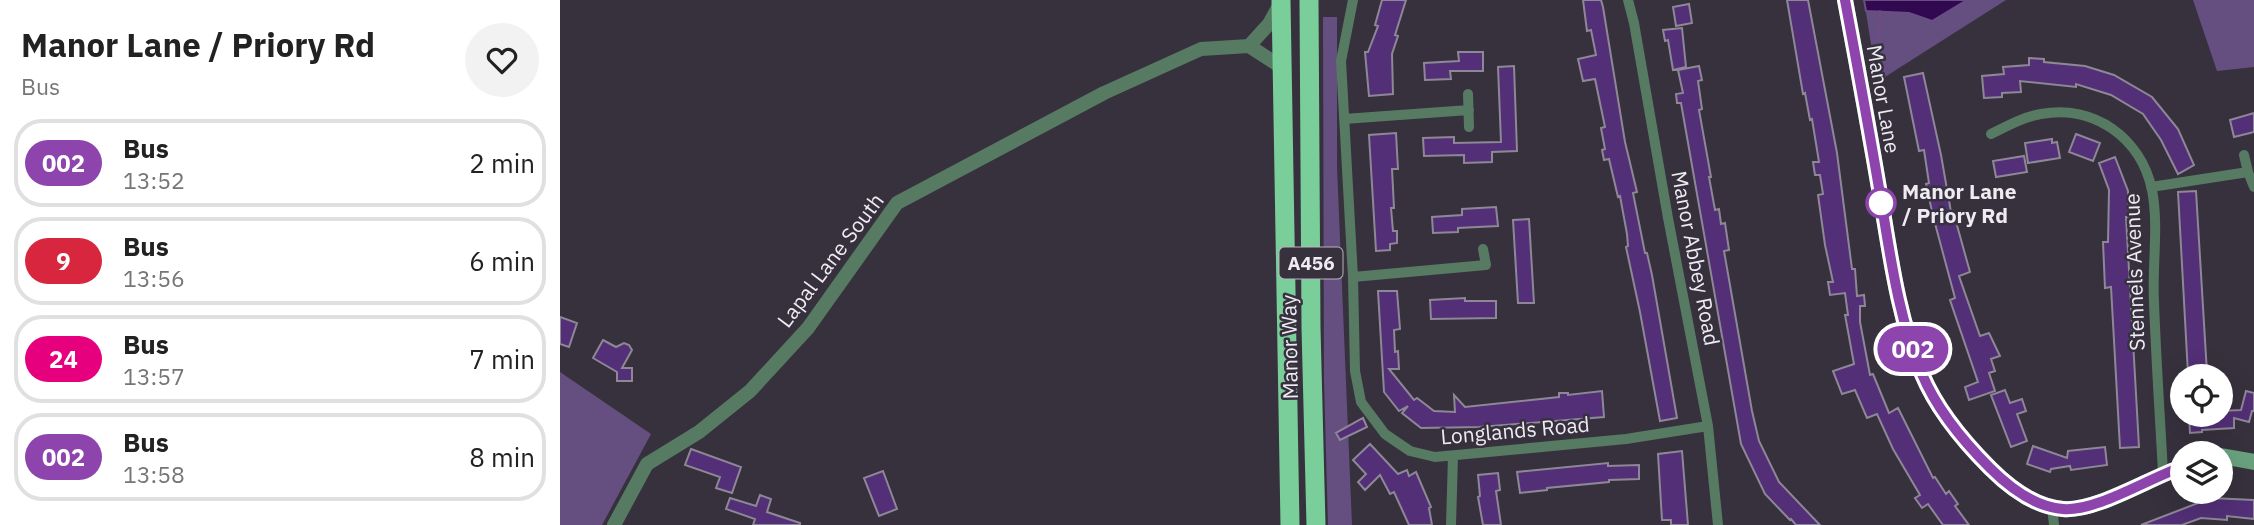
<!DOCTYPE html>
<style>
body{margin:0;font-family:"IBM Plex Sans",sans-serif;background:#f2f2f2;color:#222;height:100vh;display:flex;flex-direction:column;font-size:26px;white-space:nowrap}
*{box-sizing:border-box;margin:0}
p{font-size:23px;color:#767676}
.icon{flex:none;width:38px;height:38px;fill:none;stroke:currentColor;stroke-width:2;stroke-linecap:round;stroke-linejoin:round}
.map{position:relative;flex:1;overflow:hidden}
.sheet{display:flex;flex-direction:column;background:#fff;width:560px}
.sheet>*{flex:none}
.badge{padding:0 14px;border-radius:23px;font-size:24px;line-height:46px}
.fabs{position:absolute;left:1610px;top:364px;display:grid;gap:14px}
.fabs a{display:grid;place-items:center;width:63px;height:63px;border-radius:50%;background:#fff;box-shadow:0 7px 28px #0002;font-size:35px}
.map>.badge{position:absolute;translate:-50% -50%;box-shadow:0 0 0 4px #fff}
.round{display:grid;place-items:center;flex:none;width:74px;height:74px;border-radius:37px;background:#f2f2f2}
.overview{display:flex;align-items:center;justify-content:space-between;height:119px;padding:0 21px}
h1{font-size:33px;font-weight:700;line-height:52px}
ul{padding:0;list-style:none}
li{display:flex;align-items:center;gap:21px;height:88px;margin:0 14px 10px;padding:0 7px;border:4px solid #e0e0e0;border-radius:28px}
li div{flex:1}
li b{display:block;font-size:26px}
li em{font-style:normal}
li .badge{min-width:77px;font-weight:700;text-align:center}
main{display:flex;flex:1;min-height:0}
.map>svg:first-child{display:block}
.green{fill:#654f80}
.water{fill:#310951;stroke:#6a4d82;stroke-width:2}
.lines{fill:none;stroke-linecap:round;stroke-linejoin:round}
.stream{stroke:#6a4d82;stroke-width:3.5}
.building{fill:#522f76;stroke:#8d8796;stroke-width:2}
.minor{stroke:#577a63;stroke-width:10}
.tertiary{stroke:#577a63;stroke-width:14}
.secondary{stroke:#69a17d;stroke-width:16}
.trunk{stroke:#7ace9a;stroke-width:19}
.line-casing{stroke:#fff;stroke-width:16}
.line{stroke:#8e44ad;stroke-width:10}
.stop-dot{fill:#fff;stroke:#8e44ad;stroke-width:3.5}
.labels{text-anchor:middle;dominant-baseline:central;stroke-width:5;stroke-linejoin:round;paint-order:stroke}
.shield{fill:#36313d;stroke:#b7b3bc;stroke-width:2}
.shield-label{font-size:19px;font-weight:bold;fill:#eeebf3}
.street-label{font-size:21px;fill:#eeebf3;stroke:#36313d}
.stop-label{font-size:21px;font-weight:bold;fill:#eeebf3;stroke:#36313d;text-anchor:start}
</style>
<main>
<section class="sheet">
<div class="overview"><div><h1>Manor Lane / Priory Rd</h1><p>Bus</p></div><a class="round"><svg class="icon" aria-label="heart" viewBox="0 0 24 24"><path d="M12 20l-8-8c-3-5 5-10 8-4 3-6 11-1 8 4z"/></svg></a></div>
<ul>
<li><span class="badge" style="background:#8e44ad;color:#fff">002</span><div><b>Bus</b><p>13:52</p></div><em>2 min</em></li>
<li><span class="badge" style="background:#d7263d;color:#fff">9</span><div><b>Bus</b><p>13:56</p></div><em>6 min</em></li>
<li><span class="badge" style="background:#e6007e;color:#fff">24</span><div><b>Bus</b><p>13:57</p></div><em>7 min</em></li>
<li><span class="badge" style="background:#8e44ad;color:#fff">002</span><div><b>Bus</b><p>13:58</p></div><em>8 min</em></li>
</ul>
</section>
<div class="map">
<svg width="1694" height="525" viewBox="0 0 1694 525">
<rect width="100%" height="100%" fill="#36313d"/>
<path class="green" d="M1304,0H1446L1317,82Z
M1633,0H1694V67L1657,71Z
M763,17H777V167L792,525H768L764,380Z
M0,372L91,434L42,525H0Z"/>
<path class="water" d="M1304,0H1407L1372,21L1349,13L1306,11Z"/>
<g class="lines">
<path class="stream" d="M1319,68L1320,12"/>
</g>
<path class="building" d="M822,0H846L835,35L838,36L832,54L833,94L809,96L805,52H808L818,26L815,25Z
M1023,0H1041L1043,7L1065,142L1077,192L1073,193L1085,253H1087L1092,275L1117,418L1100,421L1080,312L1066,247L1068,246L1067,234L1060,196L1058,197L1049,159L1044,160L1042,150L1045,149L1041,128L1045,127L1035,79L1023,81L1018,59L1036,55L1031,30L1027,31Z
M1227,0H1248L1277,153L1292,269H1295L1297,296L1304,295L1305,306H1300V322L1310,375L1313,374L1329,413L1338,408L1373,478L1375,477L1386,494L1389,491L1398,504L1395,506L1409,525H1383L1368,504L1362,508L1355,498L1360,495L1333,449L1317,414L1307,418L1295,390L1282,394L1273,371L1294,364L1285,315H1288L1285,293L1270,295L1268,282H1273L1265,245L1258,195L1263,194L1260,175H1255L1253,162H1259L1252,119L1250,120L1245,93L1243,94Z
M1129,4L1132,23L1116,26L1113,7Z
M1122,28L1126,67L1113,70L1108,40L1105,41L1103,30Z
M898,52H923V71H890L891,79L865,80L864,63L899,61Z
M1469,58L1484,59V62L1525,66L1554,75L1592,97L1618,129L1634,165L1618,174L1601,140L1583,114L1551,95L1516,84V87L1460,81L1461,92L1442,93V97L1424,98L1422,76L1444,74L1443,67L1469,65Z
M954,66L957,151L932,152V162L904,163V155L864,156L863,138L894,137V143L941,142L938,67Z
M1139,66L1142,80L1138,81L1142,109L1139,110L1151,177H1149L1155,210L1159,209L1161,224L1165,223L1169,250L1164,251L1192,411L1199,441L1219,482L1260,525H1236L1231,519L1230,520L1205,494L1181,444L1121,103H1117L1116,94L1123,93L1118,70Z
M1363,73L1381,155L1391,212L1393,211L1410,272L1399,276L1420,336L1429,333L1440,356L1431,359L1435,371L1429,373L1435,391L1409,400L1405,387L1418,382L1390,300L1395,298L1373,216L1366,184L1369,183L1364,150L1359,151L1344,77Z
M1694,113V132L1674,137L1670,120Z
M836,133L838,169H832L834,208H831L833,231H837V243L830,244V250L816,251L809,135Z
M1516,134L1540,143L1533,161L1509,152Z
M1492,139V143L1497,142L1500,158L1468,163L1465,143Z
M1464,156L1467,172L1436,177L1433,161Z
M1555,157L1568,191L1569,217H1566L1579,447L1560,448L1551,287L1545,288L1543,242H1548L1549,190L1539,163Z
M1636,191L1647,373L1628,374L1618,192Z
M936,207L938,226L898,228V232L873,233L872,217L902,215V209Z
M969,219L974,303H958L953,220Z
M818,291H837L840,329L834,330L835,352L838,351L839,369H829L854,400L857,398L874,411L895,412L894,395L905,407L999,397V393H1008V395L1042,391L1044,417L919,427L861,428L842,413L848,406L839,411L824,392Z
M905,298V301H936V318L871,319L870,300Z
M0,317L17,323L9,347L0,344Z
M43,340L56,347L64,343L69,345L72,350L62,368H72V381H57V372L33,358Z
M1445,390L1450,403L1462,399L1466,411L1457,414L1467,441L1451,447L1431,395Z
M1686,391L1694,393V411H1692L1689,422L1674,418V428L1642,430V432L1630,433L1629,416L1661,415V411L1681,410Z
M803,418L807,427L780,440L776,433Z
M810,444L838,474L847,470L849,476L856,472L871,507L869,508L872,525H849L834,492L830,494L820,475L805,490L798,482L806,474L793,460Z
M1473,446L1507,458L1508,451L1545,447L1547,465L1511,470L1510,466L1491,469L1490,472L1467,464Z
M131,449L181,467L172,493L156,488L160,477L125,465Z
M1122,451L1128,525H1111V520H1102L1098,454Z
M1048,463V466L1079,465V479L1049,480V482L987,488V490L960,493L957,472Z
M323,471L337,509L319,516L304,478Z
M938,473L940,490L936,491L941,525H923L918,497L920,496L918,475Z
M200,495L211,499L207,512L240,523V525H193L195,519L166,509L170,498L196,506Z
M1651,498L1694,500V519L1667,516V520L1641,518L1622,525H1581Z"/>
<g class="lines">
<path class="minor" d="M793,0L781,61L793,277L795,371L801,402L825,434L850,451L875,457L1066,439L1148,426
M1068,0L1074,23L1108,218L1148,426L1158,525
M908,94L909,127
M784,119L909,110
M1431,134C1447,126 1463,117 1481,114C1534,104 1581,138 1592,190C1599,226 1592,265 1594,302C1596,359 1600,416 1603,473
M1684,155L1688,172
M1591,187L1688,172L1694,187
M793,277L926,265L923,249
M1492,507L1494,525
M891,525L893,456"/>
<path class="tertiary" d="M689,46L709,24L721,2
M54,525L87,464L139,432L190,391L248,328L337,203L544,93L641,49L689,46L723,68"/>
<path class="secondary" d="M1285,0C1297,64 1309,129 1320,194C1330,253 1338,318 1362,374C1377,410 1403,441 1430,468C1449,487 1475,507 1503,509C1535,512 1590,478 1622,467
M1661,456L1694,462"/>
<path class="trunk" d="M721,0L730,525
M749,0L751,328L756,525"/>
</g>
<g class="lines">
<defs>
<path id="line" d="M1285,0C1297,64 1309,129 1320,194C1330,253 1338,318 1362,374C1377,410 1403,441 1430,468C1449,487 1475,507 1503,509C1536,512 1589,478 1622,467"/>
</defs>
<use href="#line" class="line-casing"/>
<use href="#line" class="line"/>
</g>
<circle class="stop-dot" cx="1321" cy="203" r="14"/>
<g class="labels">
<rect class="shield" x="719.5" y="247.5" width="63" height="31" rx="5"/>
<g class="shield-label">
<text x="751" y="263">A456</text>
</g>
<g class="street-label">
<text transform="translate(1324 99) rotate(80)">Manor Lane</text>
<text transform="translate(1136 258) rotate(79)">Manor Abbey Road</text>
<text transform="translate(270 260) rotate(-53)">Lapal Lane South</text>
<text transform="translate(1574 272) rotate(-92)">Stennels Avenue</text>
<text transform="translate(729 347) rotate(-91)">Manor Way</text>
<text transform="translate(955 430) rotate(-5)">Longlands Road</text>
</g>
<g class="stop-label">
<text x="1342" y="191">Manor Lane<tspan x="1342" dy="24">/ Priory Rd</tspan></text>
</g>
</g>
</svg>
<div class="fabs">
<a><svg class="icon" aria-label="locate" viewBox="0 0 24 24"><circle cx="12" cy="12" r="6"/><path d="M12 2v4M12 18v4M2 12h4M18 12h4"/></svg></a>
<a><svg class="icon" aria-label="layers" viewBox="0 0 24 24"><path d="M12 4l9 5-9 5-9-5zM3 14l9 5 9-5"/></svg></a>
</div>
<b class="badge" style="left:1353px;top:349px;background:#8e44ad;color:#fff">002</b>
</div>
</main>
